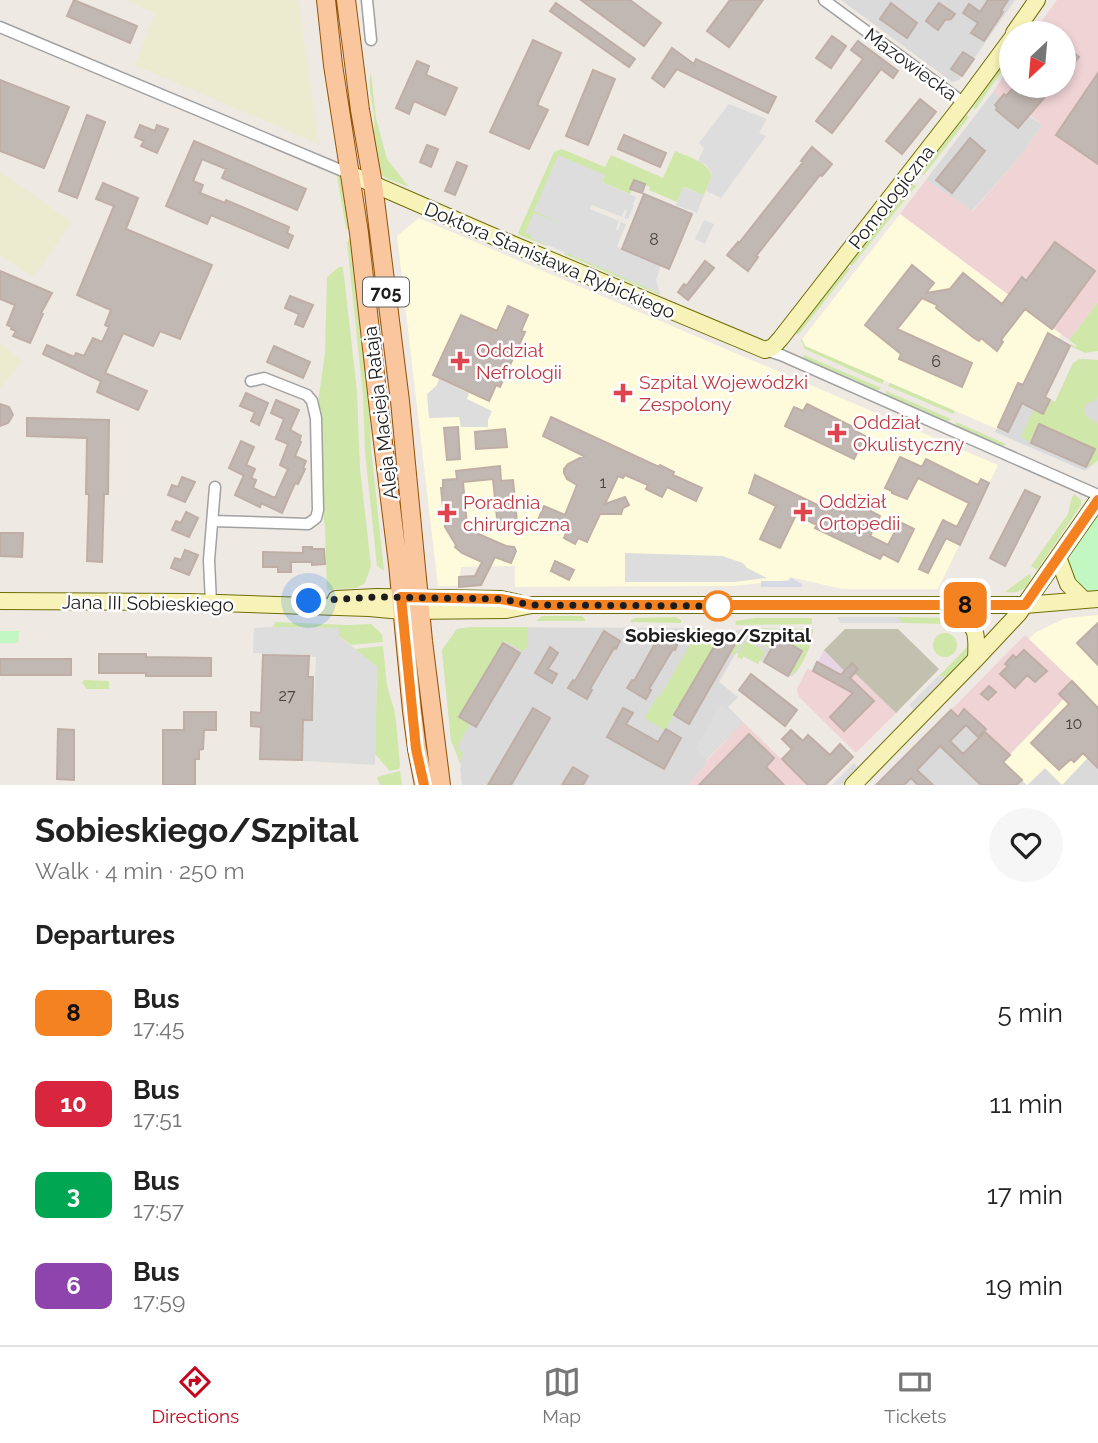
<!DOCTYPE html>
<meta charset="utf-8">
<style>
body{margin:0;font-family:Raleway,sans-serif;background:#f6f6f6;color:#222;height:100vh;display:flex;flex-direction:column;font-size:26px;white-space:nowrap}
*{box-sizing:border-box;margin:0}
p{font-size:23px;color:#767676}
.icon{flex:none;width:38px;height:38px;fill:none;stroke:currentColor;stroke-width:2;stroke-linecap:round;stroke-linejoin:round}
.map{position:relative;height:785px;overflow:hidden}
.panel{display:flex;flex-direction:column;background:#fff;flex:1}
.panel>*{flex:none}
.badge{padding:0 14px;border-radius:10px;font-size:24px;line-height:46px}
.needle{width:46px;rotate:206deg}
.fabs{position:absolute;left:999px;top:21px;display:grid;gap:14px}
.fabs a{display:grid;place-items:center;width:77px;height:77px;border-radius:50%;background:#fff;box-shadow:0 4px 10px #0003;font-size:35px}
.you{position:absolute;width:35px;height:35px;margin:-18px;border:5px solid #fff;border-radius:50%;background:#1a73e8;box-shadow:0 0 0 10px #1a73e833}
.map>.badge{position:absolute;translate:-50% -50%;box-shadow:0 0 0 4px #fff}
h2{padding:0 35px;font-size:26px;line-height:63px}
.round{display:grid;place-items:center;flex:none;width:74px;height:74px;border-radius:37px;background:#f6f6f6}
.summary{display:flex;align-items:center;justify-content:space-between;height:119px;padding:0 35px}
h1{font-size:33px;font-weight:700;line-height:52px}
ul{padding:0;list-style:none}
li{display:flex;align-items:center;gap:21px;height:91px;padding:0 35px}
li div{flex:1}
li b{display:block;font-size:26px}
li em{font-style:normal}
li .badge{min-width:77px;font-weight:700;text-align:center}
.tab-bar{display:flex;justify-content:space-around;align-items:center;height:98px;border-top:2px solid #e0e0e0;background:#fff;font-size:19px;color:#767676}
.tab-bar a{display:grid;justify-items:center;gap:4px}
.tab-bar .current{color:#c4061e}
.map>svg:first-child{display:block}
.residential{fill:#dbdada}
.commercial{fill:#efd3d5}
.industrial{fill:#e7d5e6}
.education{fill:#fefadc}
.construction{fill:#c2c0af}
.farmland{fill:#ecebcf}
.grass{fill:#d0e7aa}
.park{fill:#c3f7c1}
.parking{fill:#ddd}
.plaza{fill:#d7d9e4}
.building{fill:#c2b8b3;stroke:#bfaea6;stroke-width:2}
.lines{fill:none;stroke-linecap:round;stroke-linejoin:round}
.street-casing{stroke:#a1a1a1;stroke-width:13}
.secondary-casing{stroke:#706f08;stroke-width:18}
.primary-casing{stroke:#925105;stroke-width:20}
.street{stroke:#fff;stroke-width:10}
.secondary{stroke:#f7f3b8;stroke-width:16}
.primary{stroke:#f9c69d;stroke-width:18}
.line-casing{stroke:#fff;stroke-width:16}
.line{stroke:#f58220;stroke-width:10}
.walk{stroke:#1d1d1d;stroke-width:7;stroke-dasharray:0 12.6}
.health-dot{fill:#e0444e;stroke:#fff;stroke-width:2.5}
.stop-dot{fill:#fff;stroke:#f58220;stroke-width:3.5}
.labels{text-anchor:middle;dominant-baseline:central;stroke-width:5;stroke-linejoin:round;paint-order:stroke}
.number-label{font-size:16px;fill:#464442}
.shield{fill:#fff;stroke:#616161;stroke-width:2}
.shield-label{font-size:18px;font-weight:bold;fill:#1d1d1d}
.street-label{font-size:19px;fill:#1d1d1d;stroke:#fff}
.health-label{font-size:19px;fill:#be3a42;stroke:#fff;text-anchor:start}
.stop-label{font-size:19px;font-weight:bold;fill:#1d1d1d;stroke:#fff}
</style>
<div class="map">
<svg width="1098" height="785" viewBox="0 0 1098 785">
<rect width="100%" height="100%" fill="#eee9e3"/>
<path class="residential" d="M841,0H1015L959,80L952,82Z
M993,92L1043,125L1021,155L972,211L926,180Z
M1080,359L1098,360V460L1085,471L995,432L1017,383L1055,402L1073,363Z
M471,627L689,628L726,632L751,628L813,629L809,648L796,673L792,676H788L760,660L758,664L736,653L719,682L738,697L728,707L743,722L706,760V764L688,785H462L460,769L461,766L451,740L442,650L457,629Z
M951,710L1027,785H876Z
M1098,747V785H1028L1045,768L1063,784Z"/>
<path class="commercial" d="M1057,0H1098V302L1069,340L900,214L926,180L973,211L1021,155L1043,125L1030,115L1028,116L993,92L1008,70L1011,73L1012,86H1028L1039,94L1046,86H1064V33H1033Z
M1025,635L1078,685L1003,761L951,710Z
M807,669L843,676L856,673L896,713L856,753L799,697L797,690L798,687Z
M743,722L808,785H688L706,764V761Z"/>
<path class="industrial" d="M824,650L850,677H843L839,685L813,671Z"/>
<path class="education" d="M900,214L1061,334L1035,391L1017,383L997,429L805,346L802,339Z
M419,218L998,465L938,589H842L790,577L788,580L734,586L515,587V566L461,567L459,586H438L397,236Z
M1098,615V747L1062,785L1045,768L1027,785L1003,762L1077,685L1029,639L1036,632L1066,618Z"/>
<path class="construction" d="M845,629H898L939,669L896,713L856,674L850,677L824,650Z"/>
<path class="farmland" d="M125,0H298L319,144L135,65L155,13Z
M0,171L71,222L34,277L0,255Z
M0,343L22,360L0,390Z"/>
<path class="grass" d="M1011,51V58L975,110L973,107Z
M371,73L376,118L387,159L409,187C401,183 384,180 379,172C371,160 375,132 374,117C373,103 367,87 371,73Z
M966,115L969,117L924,175L921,173Z
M562,149L605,167L611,155L663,178L675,151C688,157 707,161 712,176L704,195L684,187L677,202L649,190L650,187L636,181L630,194L602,182L605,175L562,225L534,213L531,238L548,245L547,246L519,235L518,233L554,152Z
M337,175C350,185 350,215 353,230L346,229Z
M912,184L916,186L852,266L850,264Z
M353,238L370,403L371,448L384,571L377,566L365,452L363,395L347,242L349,239Z
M565,252L660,293V295L564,254Z
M339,267H343L357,392L360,468L371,566L365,583L356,588L327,590L325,529L322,500L318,402L325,353L327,277Z
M847,267L850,269L798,335L796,332Z
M1098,302V351L1085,353L1070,346L1071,344L1076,347L1077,346L1069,340Z
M802,339L805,346L884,380L882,384L805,349L801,340Z
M804,355L881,388L877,391L803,359Z
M1080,359L1098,360V396L1095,401L1087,403L1084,410L1086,416L1098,424V460L1092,465L1086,467L1094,449L1040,424L1031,443L1021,437L1034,409L1043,413L1050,400L1055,402L1073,363Z
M890,383L955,411L953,414L888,386Z
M886,391L951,419L948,422L886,395Z
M956,422L1006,444L1003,446L956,426Z
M1074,494L1081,500V505L1037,570L1031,566L1068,514C1070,508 1070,500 1074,494Z
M1029,574L1031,577C1027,590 1018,594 1005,592Z
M542,616H582L585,619V621H536Z
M676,617L681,620V623L631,622V620L635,618Z
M898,617L951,618V624L902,623Z
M756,618H810L812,619V624L736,625L735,621Z
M275,622L348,625L371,624L382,634L383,642L351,645L339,636V628L273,627Z
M471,627H528V646L525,650L522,651L509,643L508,644L503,642L459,717L470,724L457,748L463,753L460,762L451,740L442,650L457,629Z
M689,628L726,632L734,631L744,639L735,655L731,653L737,643L721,634L665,730L646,719V715L657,697L660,696L689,647Z
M753,628H754L780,629L769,648L748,637Z
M782,629H813C812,643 803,671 789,676L804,651L778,636Z
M933 645a12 12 0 1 1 24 0a12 12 0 1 1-24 0Z
M746,641L762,649L761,650L765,652L758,664L744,656L742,659L737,657Z
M969,645L972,648L968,656L948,677L939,676Z
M383,646L387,686L394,709L396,721L400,766L399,769L390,771L375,754L377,667L355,649Z
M84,680L109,681V689H87L82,683Z
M400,771L402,785H380L377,777Z"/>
<path class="park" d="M1098,514V592H1089L1077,587L1067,565L1073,550Z
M0,631H19L18,643H0Z"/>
<path class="parking" d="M729,104L767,119L759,133L766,136L721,198L706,191L712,174L706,165L698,161L704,148L699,143Z
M558,155L605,175L602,182L636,197L633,204L634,205L628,219L624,218L627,211L625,209L622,217L592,205L590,209L619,221L616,229L617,230H618L621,222L626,224L617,247L661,265L656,280L660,293L531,238V235L525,233L534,213L562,224L534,211Z
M683,187L704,195L697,213L676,205Z
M704,220L714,224L705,244L695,239Z
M439,379L469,393L467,399L492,411L488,420V427H461L459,417L429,418L427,394L437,385Z
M625,553L722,556L743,563L747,568L767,578L734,582H625Z
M837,617H898L902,623H840Z
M273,627L339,628V636L377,667L375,765L303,761L304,721H313L316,657L253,653L254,628Z
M938,676L949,678L916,712L909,705Z
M720,705L730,711L741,722L706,759L695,749Z
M854,763L859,768L843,785H832Z"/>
<path class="plaza" d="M791,578L802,584V587H761V581H789Z"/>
<path class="building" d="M74,0L137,26L130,43L67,16Z
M581,0H630L661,23L644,46Z
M730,0H763L729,47L707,31Z
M988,0H1008L1001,11L1003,12L984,41L971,33L978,23L963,13L969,4L980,12Z
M556,3L635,59L629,67L550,11Z
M891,3L917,23L907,38L880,19Z
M939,3L955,14L951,19L945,20L938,30L926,21Z
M832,36L846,46L831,68L816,58Z
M533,40L561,53L537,105L548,110L529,149L490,132Z
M858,41L898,71L893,78L881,69L832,133L816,121L863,59L851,50Z
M1064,45L1079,57L1069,69L1064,66Z
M672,48L694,64L696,59L776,97L768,113L677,69L664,87L652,78Z
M963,52L974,59L962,76L951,69Z
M417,61L429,66L426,75L457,88L445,115L414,101L409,114L396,108Z
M593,70L615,79L588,145L566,136Z
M1098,73V164L1056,135Z
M0,80L69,107L44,168L0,151Z
M1015,86H1037L1033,90L1044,98L1018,128L996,110L997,107L995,105L1004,94L1006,96Z
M920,99L936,112L902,154L886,141Z
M87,115L105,122L77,198L59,191Z
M140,125L155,131L157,125L168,129L157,153L141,146L144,141L135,137Z
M624,135L666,153L660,167L618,149Z
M970,138L985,151L952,193L936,180Z
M194,141L306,189L297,210L222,178L226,169L202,159L193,181L203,185L200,193L225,203L226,200L289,227L287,233L293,236L288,248L211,215L207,224L166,206Z
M427,145L438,149L431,167L420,162Z
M812,147L832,164L822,176L820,175L756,256L758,257L748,271L727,255L738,242L739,243L803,162L801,161Z
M457,162L467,166L455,195L445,191Z
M634,180L645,184L642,193L630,189Z
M103,183L138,198L126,229L212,265L180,339L160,331L153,346L123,333L105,373L147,391L138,410L97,392L101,381L43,354L47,345L74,357L76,353L84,356L93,338L102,342L109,327L105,325L111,310L77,295L114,206L96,199Z
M644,194L692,214L669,269L622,249Z
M1055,242L1095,271L1052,329L1025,309L1001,340L1003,342L997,351L981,338L979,341L974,338L936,308L937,305L922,298L897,329L972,363L962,387L899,359L901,354L865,325L912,265L934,283L926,293L950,289L963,273L1002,304L1022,277L1026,281Z
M705,261L714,268L688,300L678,292L684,284L686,286Z
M0,271L52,293L41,313L43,314L30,343L13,336L16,331L11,329L12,327L7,325L15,305L0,299Z
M290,296L313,305L303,327L295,324L299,314L285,308Z
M508,306L528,315L521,331L525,332L500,387L496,385L489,401L433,375L461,315L497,331Z
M1048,333L1070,346L1045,397L1050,400L1043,414L1022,403L1008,432L998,427L1018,383L1023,385Z
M274,346L310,362L303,378L267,362Z
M246,393L268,403L259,425L251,421L255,412L240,406Z
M276,400L299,410L290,430L301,436L299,441L301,442L295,456L306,461L303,468L305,469L298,484L295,483L282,513L261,503L260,507L235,495L244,475L245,476L229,468L241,441L254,447L246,465L255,469L251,478L256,480L253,488L275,498L288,469L280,465L288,444L276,439L284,419L271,413Z
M0,404L9,407L13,415L8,423L0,426Z
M807,404L857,429L856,431L865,436L854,459L785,426L794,407L803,411Z
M551,417L659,467L660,465L674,472L673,475L702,488L696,501L667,487L662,497L646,489L648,485L625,475L623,478L618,476L605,504L625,497L629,505L623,508L621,514H600L587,542L578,538L575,544L564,538L566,533L538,520L544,506L565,515L577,485L567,479L564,473V469L568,464L584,456L543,436Z
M27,418L109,420L108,494H104L102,562L87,561L89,494H86L87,438L27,436Z
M1039,424L1095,449L1086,467L1031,443Z
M458,427L460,459L447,460L444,428Z
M505,429L507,447L476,449L475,432Z
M900,457L922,467L926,459L978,485L981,479L989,483L960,545L946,538L928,573L919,569L943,520L957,527L969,503L918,478L907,499L892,493V491L885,488Z
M500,466L501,481L513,480L517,522L509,523L510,526L498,528L493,479L463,482L467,525L469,530L506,546L514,547L516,551L511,563L495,557L481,585L459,587V577L475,576L482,562L462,553L455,547L456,545L445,527L441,488H443V480L457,479L456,471Z
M755,475L828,510L830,506L844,513L854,493L865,498L861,506L880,516L870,536L888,545L900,522L914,529L898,562L883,554L880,559L815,528L817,525L796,515L780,548L760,539L776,506L749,493Z
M182,477L195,482L185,502L168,495L172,485L178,487Z
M1025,490L1040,497L1005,566L990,558Z
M186,512L198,518L189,537L172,530L176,521L181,523Z
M0,533H23L22,557L0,556Z
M303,547H312V549H324L325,564L312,565V562H291V572H278V567H263V552L303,553Z
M185,550L198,555L189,575L171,568L175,558L181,560Z
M555,561L574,570L569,580L551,571Z
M1098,623V665L1077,643Z
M660,630L679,641L675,650L673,649L649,689L651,690L646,699L627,688L632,680L634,681L657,640L655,639Z
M604,631L620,641L616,649L614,648L590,689L592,690L587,699L568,688L573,680L575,681Z
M721,635L735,644L689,724L674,715Z
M778,637L802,651L788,676L764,662Z
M503,643L520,653L476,727L459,717Z
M550,647L558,653L548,669L557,674L552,683L535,673Z
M1024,650L1047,671L1035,682L1027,675L1015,688L1000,674L1008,666L1005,664L1013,655L1016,658Z
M99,654H146V657L211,658V676H146V673H99Z
M263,655L309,656L308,677H313L312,720H303L302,760L260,759L261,727L251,726V712L261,713Z
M0,659H71V675H0Z
M817,662L841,675L852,663L858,669L850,678L874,701L844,731L830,717L853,693L813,671Z
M751,674L797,710L785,726L739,690Z
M1072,681L1098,708V768L1083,753L1074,762L1071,759L1059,770L1031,743L1069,704L1059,694Z
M989,686L996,692L988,700L981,694Z
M533,708L550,718L511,785H488Z
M623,708L633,713L626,724L658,742L666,729L681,738L664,769L607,737Z
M964,709L986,729L978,737L966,725L950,741L963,754L985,732L1010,755L1003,762L1022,780L1016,785H981L940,746L917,770L933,785H918L911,778L904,785H876L951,710L958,717Z
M184,712H216V730H204L203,749L199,750V759H195V785H163V730H184Z
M58,729L74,730V780L57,779Z
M791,730L803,741L808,735L830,755L840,744L853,757L825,785H808L782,759L792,749L782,739Z
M749,734L774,758L766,767L784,785H699Z
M573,767L588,776L583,785H562Z"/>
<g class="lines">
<defs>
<path id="street" d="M367,0L371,40
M824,0L964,103
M0,27L350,174
M765,350L781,355L1098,495
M213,521L308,524L316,518L318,510L316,418L312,401L307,395L264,378L251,381
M211,603L209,560L215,487"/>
<path id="secondary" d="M1014,33L1037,0
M350,174L488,234L765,350L773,347L781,338L964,103L1012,38
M1058,557L1068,584L1084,600
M336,599L377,597L501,599L519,603
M0,601L189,602L369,608L402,611L506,610L532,605H1025L1098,599
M951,605C973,630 978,621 976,659
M853,785L976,659L1019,613L1098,500"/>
<path id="primary" d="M326,0L333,65L359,233L379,410L398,564L412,711L417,749L424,785
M346,0L360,110L373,184L400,401L423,641L441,785"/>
</defs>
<use href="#street" class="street-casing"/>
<use href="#secondary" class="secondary-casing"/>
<use href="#primary" class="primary-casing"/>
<use href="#street" class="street"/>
<use href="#secondary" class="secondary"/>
<use href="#primary" class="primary"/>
</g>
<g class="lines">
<defs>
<path id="line" d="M424,785L416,749L401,597L501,599L532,605H1025L1098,500"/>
</defs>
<use href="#line" class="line-casing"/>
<use href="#line" class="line"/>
<path class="walk" d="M309,601L377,597L501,599L532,605L718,606"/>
</g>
<g class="health-dot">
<path d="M456.5 350.5h7v7h7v7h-7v7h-7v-7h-7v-7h7z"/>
<path d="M619.5 382.5h7v7h7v7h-7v7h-7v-7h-7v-7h7z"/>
<path d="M833.5 422.5h7v7h7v7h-7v7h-7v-7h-7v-7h7z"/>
<path d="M799.5 501.5h7v7h7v7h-7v7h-7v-7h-7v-7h7z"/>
<path d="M443.5 502.5h7v7h7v7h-7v7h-7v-7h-7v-7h7z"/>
</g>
<circle class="stop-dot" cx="718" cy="606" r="14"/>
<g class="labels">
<g class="number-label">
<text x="654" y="239">8</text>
<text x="936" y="361">6</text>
<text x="603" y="482">1</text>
<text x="287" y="695">27</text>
<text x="1074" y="723">10</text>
</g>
<rect class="shield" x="363" y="277.5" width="46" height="29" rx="5"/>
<g class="shield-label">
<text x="386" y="292">705</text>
</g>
<g class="street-label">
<text transform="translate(911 64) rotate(36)">Mazowiecka</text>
<text transform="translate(891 197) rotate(-52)">Pomologiczna</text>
<text transform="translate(550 260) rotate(23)">Doktora Stanisława Rybickiego</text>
<text transform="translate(380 413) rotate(-97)">Aleja Macieja Rataja</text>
<text transform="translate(148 603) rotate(1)">Jana III Sobieskiego</text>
</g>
<g class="health-label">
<text x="476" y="350">Oddział<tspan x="476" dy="22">Nefrologii</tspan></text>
<text x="639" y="382">Szpital Wojewódzki<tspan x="639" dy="22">Zespolony</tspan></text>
<text x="853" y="422">Oddział<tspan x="853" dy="22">Okulistyczny</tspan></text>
<text x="819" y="501">Oddział<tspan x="819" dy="22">Ortopedii</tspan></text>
<text x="463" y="502">Poradnia<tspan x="463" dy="22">chirurgiczna</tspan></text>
</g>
<g class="stop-label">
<text x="718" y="635">Sobieskiego/Szpital</text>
</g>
</g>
</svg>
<div class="fabs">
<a><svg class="needle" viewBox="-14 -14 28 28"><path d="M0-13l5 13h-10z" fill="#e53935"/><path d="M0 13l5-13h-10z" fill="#767676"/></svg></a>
</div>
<div class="you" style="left:309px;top:601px"></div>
<b class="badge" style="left:965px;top:605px;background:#f58220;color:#111">8</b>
</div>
<section class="panel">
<div class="summary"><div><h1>Sobieskiego/Szpital</h1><p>Walk · 4 min · 250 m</p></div><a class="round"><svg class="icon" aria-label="heart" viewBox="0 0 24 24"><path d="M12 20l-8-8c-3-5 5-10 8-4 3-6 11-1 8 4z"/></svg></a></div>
<h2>Departures</h2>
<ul>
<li><span class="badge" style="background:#f58220;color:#111">8</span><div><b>Bus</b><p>17:45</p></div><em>5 min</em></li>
<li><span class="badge" style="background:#d7263d;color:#fff">10</span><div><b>Bus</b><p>17:51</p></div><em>11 min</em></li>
<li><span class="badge" style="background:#00a651;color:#fff">3</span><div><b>Bus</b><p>17:57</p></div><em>17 min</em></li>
<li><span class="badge" style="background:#8e44ad;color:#fff">6</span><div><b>Bus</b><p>17:59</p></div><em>19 min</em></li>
</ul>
</section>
<nav class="tab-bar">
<a class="current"><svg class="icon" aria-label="directions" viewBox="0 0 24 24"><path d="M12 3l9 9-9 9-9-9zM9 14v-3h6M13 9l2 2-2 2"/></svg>Directions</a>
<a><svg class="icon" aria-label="map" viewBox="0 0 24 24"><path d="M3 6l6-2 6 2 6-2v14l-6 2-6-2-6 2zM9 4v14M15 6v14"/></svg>Map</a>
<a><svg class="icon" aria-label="tickets" viewBox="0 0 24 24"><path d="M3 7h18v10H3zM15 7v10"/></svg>Tickets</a>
</nav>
